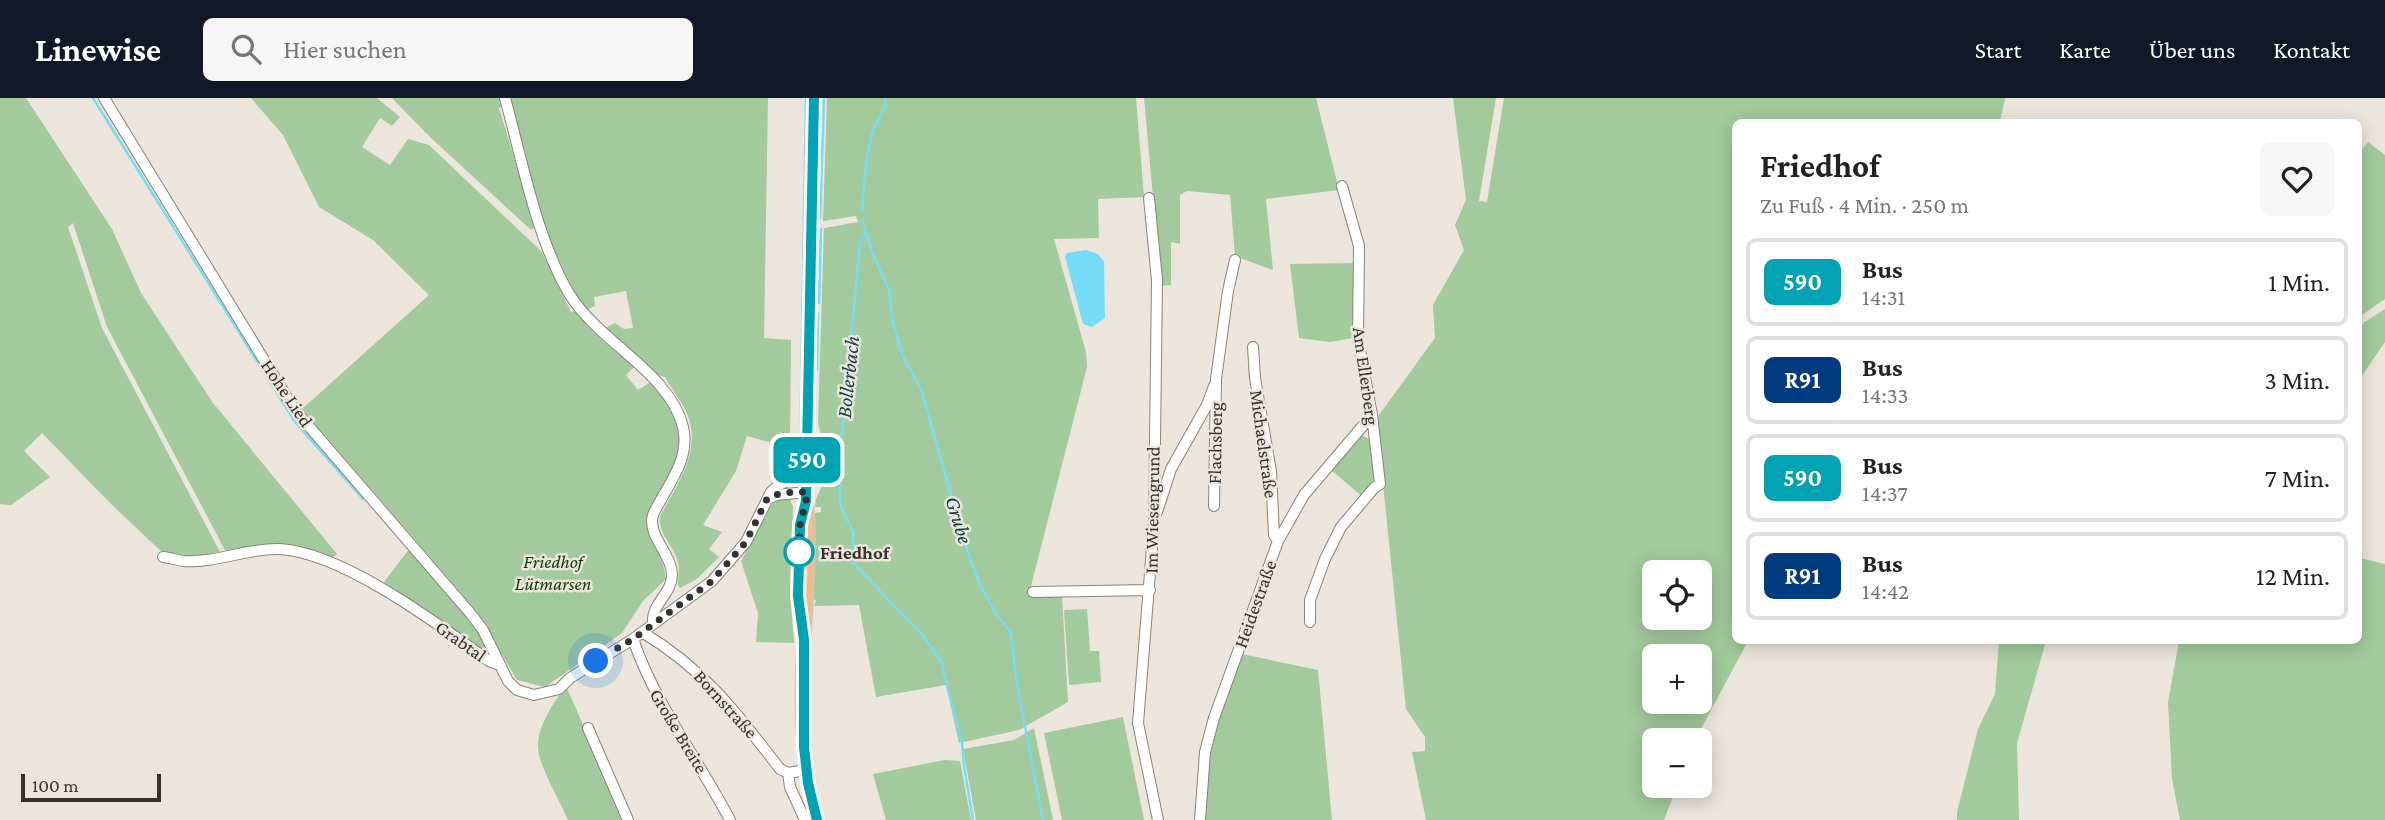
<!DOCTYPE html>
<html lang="de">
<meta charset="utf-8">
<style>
body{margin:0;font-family:"Crimson Pro",serif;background:#f6f6f6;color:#222;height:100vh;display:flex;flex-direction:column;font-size:26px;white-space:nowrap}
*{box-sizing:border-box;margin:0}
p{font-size:23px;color:#767676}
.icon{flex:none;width:38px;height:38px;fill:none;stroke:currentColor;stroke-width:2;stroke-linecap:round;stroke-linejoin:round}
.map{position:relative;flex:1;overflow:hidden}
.panel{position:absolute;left:1732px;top:21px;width:630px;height:525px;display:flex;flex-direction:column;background:#fff;border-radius:10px;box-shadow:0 4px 18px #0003}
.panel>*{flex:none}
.badge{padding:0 14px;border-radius:10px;font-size:24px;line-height:46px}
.controls{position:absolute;left:1642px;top:462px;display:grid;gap:14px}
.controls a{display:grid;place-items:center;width:70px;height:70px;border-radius:10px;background:#fff;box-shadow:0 4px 18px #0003;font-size:35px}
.scale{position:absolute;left:21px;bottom:18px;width:140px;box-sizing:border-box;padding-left:7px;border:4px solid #34322e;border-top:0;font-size:19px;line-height:24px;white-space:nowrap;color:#34322e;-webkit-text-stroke:5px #ebe5db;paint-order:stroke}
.you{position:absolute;width:35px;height:35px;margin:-18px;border:5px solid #fff;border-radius:50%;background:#1a73e8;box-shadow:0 0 0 10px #1a73e833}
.map>.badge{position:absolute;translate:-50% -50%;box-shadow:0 0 0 4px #fff}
.round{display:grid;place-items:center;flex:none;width:74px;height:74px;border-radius:10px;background:#f6f6f6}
.headline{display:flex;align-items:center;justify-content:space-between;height:119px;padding:0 28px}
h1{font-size:33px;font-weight:700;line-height:52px}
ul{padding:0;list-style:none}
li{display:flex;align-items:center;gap:21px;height:88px;margin:0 14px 10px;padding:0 14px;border:4px solid #e0e0e0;border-radius:10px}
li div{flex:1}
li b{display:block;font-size:26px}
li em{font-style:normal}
li .badge{min-width:77px;font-weight:700;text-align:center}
header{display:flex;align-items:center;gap:42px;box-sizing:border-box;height:98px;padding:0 35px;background:#111827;color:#fff}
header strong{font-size:33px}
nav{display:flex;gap:38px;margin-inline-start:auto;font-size:24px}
.search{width:490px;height:63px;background:#f6f6f6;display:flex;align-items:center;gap:18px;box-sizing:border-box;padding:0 24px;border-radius:10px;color:#767676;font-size:26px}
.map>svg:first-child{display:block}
.green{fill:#a2ca9c;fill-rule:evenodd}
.water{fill:#76dcf5}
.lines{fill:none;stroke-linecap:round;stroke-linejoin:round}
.stream{stroke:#76dcf5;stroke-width:2.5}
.minor-casing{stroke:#89837a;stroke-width:12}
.major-casing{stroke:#c6c6c4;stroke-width:15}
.minor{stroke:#fff;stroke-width:10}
.major{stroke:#efbd89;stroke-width:12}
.line-casing{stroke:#fff;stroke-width:16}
.line{stroke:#00a3b4;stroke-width:10}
.walk{stroke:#34322e;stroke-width:7;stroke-dasharray:0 12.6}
.stop-dot{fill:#fff;stroke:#00a3b4;stroke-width:3.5}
.labels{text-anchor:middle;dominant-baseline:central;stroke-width:5;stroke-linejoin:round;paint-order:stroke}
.street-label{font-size:19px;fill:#34322e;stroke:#ebe5db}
.stop-label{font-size:19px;font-weight:bold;fill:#34322e;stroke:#ebe5db;text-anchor:start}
.park-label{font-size:19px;font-style:italic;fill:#0c4306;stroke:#ebe5db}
.water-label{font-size:21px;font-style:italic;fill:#10404a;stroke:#ebe5db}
</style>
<header>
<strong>Linewise</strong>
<div class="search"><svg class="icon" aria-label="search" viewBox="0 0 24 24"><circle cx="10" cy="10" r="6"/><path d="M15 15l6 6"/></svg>Hier suchen</div>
<nav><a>Start</a><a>Karte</a><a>Über uns</a><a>Kontakt</a></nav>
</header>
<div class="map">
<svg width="2385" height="722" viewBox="0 0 2385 722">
<rect width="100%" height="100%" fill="#ebe5db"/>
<path class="green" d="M0,0H26L112,131L141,195L213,305L337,456L332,460C289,440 271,447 226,454L107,229L73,125L68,129L102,230L220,454L187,459L164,456L111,406L42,335L24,353L50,379L11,407L0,406Z
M251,0H377L400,19L392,28L380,20L362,49L390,67L408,41L429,47L542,154L571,214L578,213L635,268L626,277L638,292L651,284C700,333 677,365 649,415C644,438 665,458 666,481L643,503L622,535L545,589L517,582L475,511L302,311L429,197L373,142L319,109L283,37Z
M392,0H502L504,7L499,10L535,129L531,132L429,38Z
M509,0H768L764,240L791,242L790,350L747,338L736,373L703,427L722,434L709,451L719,459L697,481L680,490L678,487C678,480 680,471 678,464C674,448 658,437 660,418C676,389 700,356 689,321C685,307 672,292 665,279L651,275L603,231L615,225L624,231L633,230L626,193L594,199L595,208L586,212C544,149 528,72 509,0Z
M827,0H1136L1144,99L1098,101L1099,140L1054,141L1086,254L1087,269L1029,496L1062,497L1068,604L1019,632L959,645L946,587L876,599L859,507L814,508L816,502L812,501L816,449L814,446L815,415L821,414V409H815L816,401L821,390L820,333L818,325L824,130L858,124L856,118L823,123Z
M1144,0H1316L1339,92L1266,101L1273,172L1235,158L1230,97L1187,93L1180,97V146L1171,144V187L1161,188Z
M1453,0H1496L1479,103L1487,104L1504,0H2005L2000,24H1736V542L1748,543L1695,642H1654V688H1677L1664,722H1426L1412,654L1425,653V639L1406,611L1377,327L1379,317L1435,240L1433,207L1464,152L1455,127L1466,102ZM1654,474H1699V520H1654ZM1654,558H1699V604H1654Z
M2368,44L2385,57V201L2359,219V56Z
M1354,165L1353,240L1330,244L1299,240L1290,166Z
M2385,211V244L2359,282V228Z
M1361,337L1371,342L1374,384L1363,399L1331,372Z
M789,399L793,409L790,494L794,545L756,544L758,515L741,463L772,406L779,400Z
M410,450L466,516L492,557H486L384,484Z
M2359,460L2385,466V722H2180L2172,681L2168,604L2179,543L2359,542Z
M1087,511L1090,553H1099L1101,584L1069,587L1064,512Z
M1999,543H2046L2017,645L2019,722H1957V714L1978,631L1995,596Z
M1242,556L1318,572L1332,722H1204L1209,655L1219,618Z
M566,588L624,720L620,722H568C559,701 545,679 539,657C533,634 553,605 566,588Z
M1123,619L1144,722H1062L1044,635Z
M1034,630L1053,722H976L963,651L1014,642Z
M945,662L960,663L971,722H886L873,676Z"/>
<path class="water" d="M1086,152L1098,156L1104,164L1105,220L1092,229L1083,226L1065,159L1067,155Z"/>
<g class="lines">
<path class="stream" d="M93,0L295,324L363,401
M862,115C864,89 865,63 872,36C876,23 886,15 885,0
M820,121L824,0
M863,124L873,157L889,191L893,225L902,256L922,294L965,446L980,487L995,514L1011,535L1017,587L1043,722
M865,134L860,144L840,359V406L853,434L854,466L922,536L941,564L962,645L964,668L973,722
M819,205L821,131
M817,271L818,215
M800,360L806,0"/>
<defs>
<path id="minor" d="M104,0L294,311L471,516L483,532L508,583L517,592L534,597L559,591L570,580L633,541L712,483L746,444L771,394L779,387L793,380H807
M505,0C522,62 537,143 570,197C600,245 670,275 683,329C689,355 676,376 663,398C660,404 655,411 653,417C647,438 672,456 672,477C672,496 651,506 653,525
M1149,100L1157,182L1154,425L1138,625L1158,722
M1253,249L1255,280L1271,373L1274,437L1278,443
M768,401L776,397L807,394
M1214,408L1216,281L1228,193L1235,162
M1157,414L1171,371L1207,307L1214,288
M163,459C170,460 177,462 184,463C216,465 248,450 279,451C342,454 438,526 489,563L500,567
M1033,494L1150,492
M1310,524V502L1325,461L1341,429L1374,390L1380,386L1372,317L1358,241L1359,148L1342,88
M642,534C705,572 736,614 780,671L788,675L806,672
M633,541C655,606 698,661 730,722
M588,630L628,722
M788,675L790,689L805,722
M1200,722L1205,654L1214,620L1278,443L1304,397L1372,317"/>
<path id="major" d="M814,0L806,403C812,450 806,495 804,542C800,602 801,664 817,722
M801,517C796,483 795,443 804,410"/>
</defs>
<use href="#minor" class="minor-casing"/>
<use href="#major" class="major-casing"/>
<use href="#minor" class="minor"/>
<use href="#major" class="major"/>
</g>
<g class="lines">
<defs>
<path id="line" d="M814,0L806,403L800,427L798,498L804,542V649L808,685L817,722"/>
</defs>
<use href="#line" class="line-casing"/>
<use href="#line" class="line"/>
<path class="walk" d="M596,563L633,541L712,483L746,444L767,401C778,394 793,394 807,394L806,403L800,427L799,454"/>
</g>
<circle class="stop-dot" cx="799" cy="454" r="14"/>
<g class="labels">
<g class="street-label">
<text transform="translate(1366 278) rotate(82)">Am Ellerberg</text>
<text transform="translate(287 295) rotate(56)">Hohe Lied</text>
<text transform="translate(1215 345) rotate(-89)">Flachsberg</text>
<text transform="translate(1264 346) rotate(82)">Michaelstraße</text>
<text transform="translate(1152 412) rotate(-89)">Im Wiesengrund</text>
<text transform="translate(1255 506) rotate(-70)">Heidestraße</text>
<text transform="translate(461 543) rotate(35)">Grabtal</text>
<text transform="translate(726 606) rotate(48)">Bornstraße</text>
<text transform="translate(679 633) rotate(59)">Große Breite</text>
</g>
<g class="stop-label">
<text x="820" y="454">Friedhof</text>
</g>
<g class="park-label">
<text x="553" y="463">Friedhof<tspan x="553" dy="22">Lütmarsen</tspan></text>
</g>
<g class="water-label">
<text transform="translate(848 279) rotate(-84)">Bollerbach</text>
<text transform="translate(959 422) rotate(73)">Grube</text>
</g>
</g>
</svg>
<div class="controls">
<a><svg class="icon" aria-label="locate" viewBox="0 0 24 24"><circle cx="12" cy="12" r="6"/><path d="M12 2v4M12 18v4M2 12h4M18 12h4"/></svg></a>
<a>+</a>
<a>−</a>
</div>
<div class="scale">100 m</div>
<div class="you" style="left:596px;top:563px"></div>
<b class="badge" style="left:807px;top:362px;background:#00a3b4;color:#fff">590</b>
<section class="panel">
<div class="headline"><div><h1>Friedhof</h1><p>Zu Fuß · 4 Min. · 250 m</p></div><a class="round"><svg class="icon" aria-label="heart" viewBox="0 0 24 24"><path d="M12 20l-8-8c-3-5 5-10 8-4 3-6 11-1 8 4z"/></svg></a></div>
<ul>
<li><span class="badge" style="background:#00a3b4;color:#fff">590</span><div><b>Bus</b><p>14:31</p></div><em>1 Min.</em></li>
<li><span class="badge" style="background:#003b80;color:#fff">R91</span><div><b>Bus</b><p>14:33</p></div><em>3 Min.</em></li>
<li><span class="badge" style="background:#00a3b4;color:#fff">590</span><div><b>Bus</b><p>14:37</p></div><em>7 Min.</em></li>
<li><span class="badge" style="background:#003b80;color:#fff">R91</span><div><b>Bus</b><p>14:42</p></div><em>12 Min.</em></li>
</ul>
</section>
</div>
